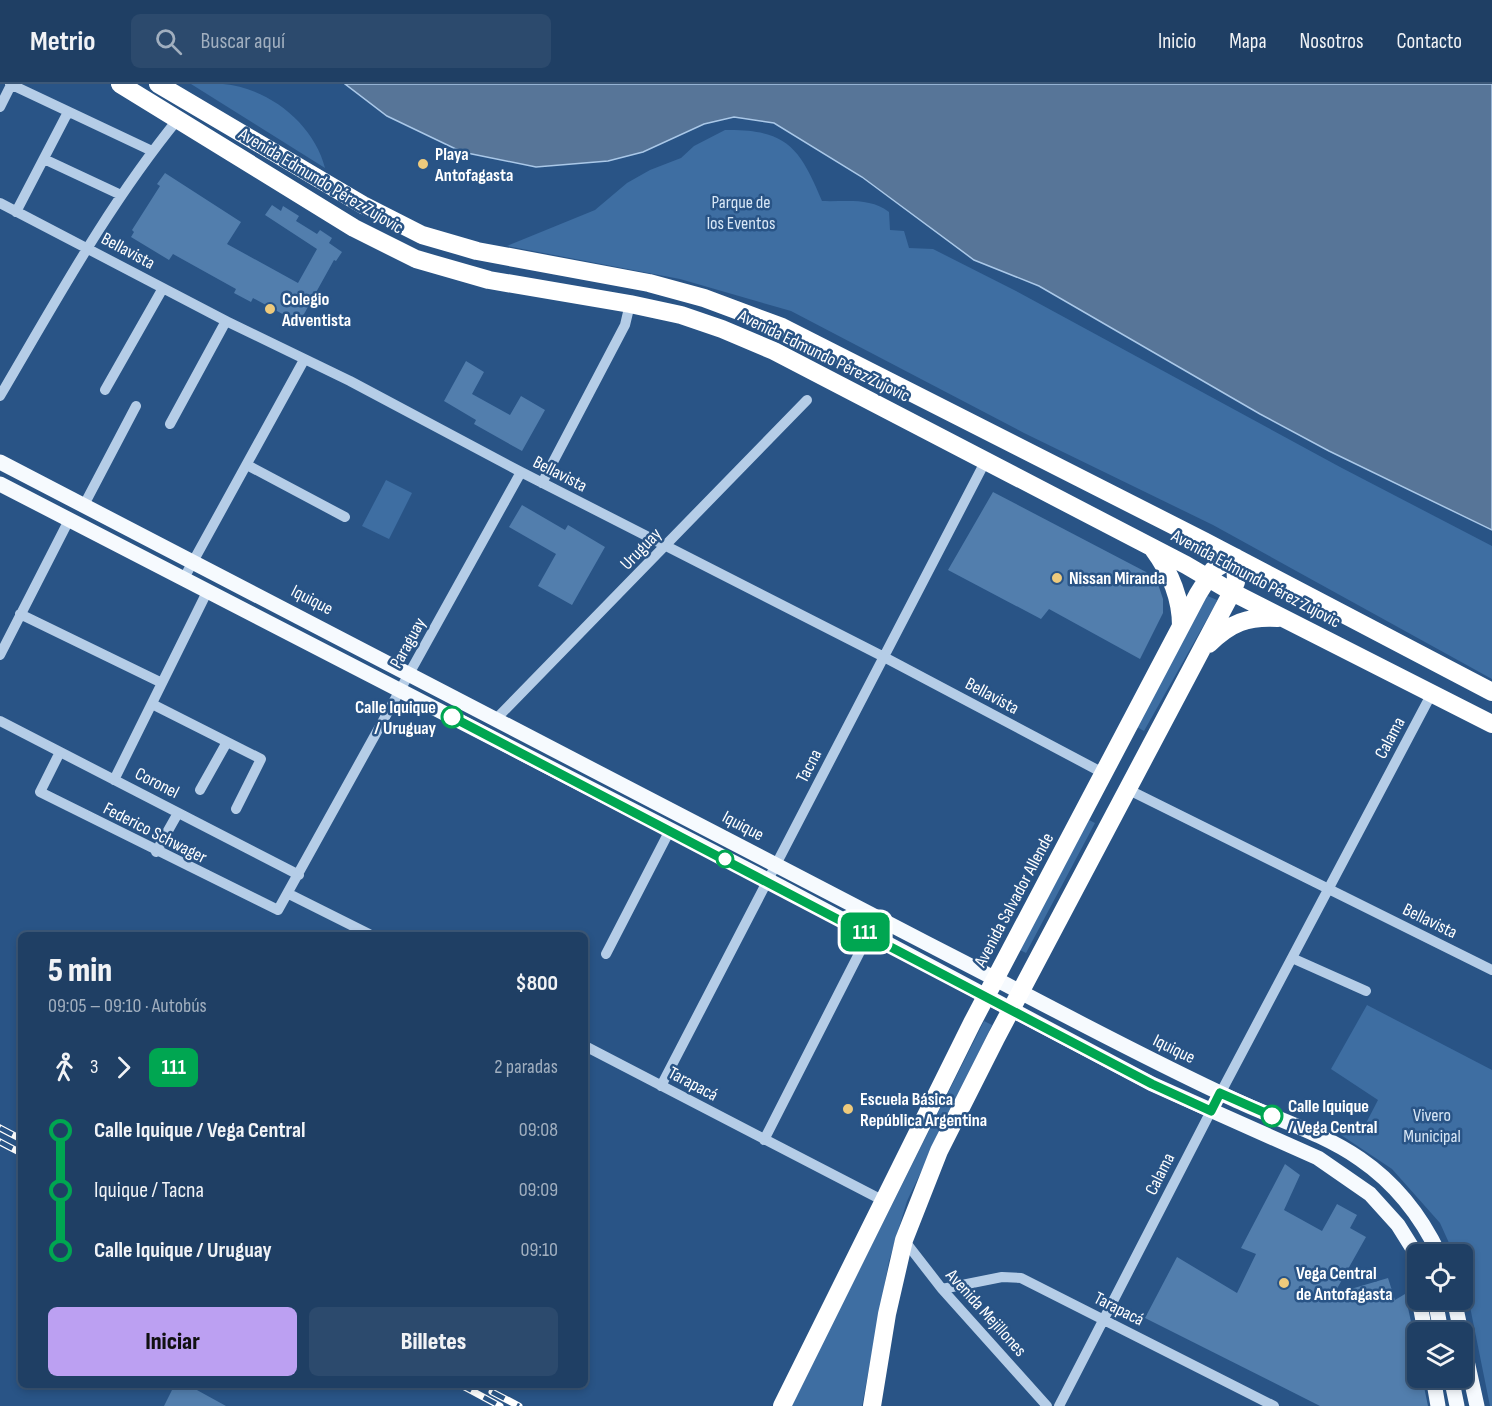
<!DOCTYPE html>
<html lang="es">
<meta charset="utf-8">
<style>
body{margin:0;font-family:"Sofia Sans Condensed",sans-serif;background:#2c4a6d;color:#f1f3f6;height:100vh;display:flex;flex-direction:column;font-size:22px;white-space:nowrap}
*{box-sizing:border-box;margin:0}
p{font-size:20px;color:#a1afbf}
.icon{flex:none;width:33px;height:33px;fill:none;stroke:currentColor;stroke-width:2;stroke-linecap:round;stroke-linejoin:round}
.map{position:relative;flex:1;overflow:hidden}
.details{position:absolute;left:18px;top:848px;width:570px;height:456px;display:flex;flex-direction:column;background:#1f3f64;border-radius:9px;box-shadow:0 3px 9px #0003,0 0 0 2px #3c5878}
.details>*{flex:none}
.badge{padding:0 12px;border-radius:9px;font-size:21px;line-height:39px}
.buttons{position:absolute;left:1407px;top:1160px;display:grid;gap:12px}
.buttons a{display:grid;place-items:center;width:66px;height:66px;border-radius:9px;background:#1f3f64;box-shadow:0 3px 9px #0003,0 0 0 2px #3c5878;font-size:30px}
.map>.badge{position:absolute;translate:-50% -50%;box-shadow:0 0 0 3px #fff}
.legs{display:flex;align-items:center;gap:9px;height:66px;padding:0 30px;font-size:20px}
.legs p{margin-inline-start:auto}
.summary{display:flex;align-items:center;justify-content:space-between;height:102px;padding:0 30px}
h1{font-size:33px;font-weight:800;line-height:45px}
.button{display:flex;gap:12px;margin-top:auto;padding:12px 30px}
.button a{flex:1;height:69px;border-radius:9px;background:#bca0f2;color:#111;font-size:24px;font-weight:800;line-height:69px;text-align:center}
.button a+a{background:#2c4a6d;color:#f1f3f6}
ul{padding:0 30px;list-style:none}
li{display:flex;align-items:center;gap:21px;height:60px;font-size:22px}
li i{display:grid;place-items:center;width:9px;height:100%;margin:0 8px;background:currentColor}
li i::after{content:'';width:15px;height:15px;margin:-8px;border:4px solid;border-radius:50%;background:#1f3f64}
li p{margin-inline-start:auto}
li:first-child i{background:linear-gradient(#0000 50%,currentColor 0)}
li:last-child i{background:linear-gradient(currentColor 50%,#0000 0)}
header{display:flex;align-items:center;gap:36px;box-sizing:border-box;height:84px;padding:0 30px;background:#1f3f64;border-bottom:2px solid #3c5878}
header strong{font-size:28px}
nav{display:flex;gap:33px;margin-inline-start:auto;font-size:21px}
.search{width:420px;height:54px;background:#2c4a6d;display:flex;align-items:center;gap:15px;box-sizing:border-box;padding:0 21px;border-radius:9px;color:#a1afbf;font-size:22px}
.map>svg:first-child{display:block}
.green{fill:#3e6ea2}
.water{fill:#577598;stroke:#aac8e8;stroke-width:1.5}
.building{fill:#527ead}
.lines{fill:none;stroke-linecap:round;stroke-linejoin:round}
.minor{stroke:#b5cde7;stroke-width:10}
.major{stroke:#f6fafe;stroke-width:15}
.highway{stroke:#fff;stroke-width:18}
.rail-casing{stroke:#fff;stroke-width:7}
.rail{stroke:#295486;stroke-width:4.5;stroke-dasharray:14;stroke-linecap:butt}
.line-1-casing{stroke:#fff;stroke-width:14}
.line-1{stroke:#00a651;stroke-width:9}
.poi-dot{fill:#eeca7c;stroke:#295486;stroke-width:2}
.stop-1-dot{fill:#fff;stroke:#00a651;stroke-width:3}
.labels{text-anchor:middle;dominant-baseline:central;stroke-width:5;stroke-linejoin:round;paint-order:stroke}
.poi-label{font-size:18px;font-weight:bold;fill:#fff;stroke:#295486;text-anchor:start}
.street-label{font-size:18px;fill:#fff;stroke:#295486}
.park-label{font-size:18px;fill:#d8e7f6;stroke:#295486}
.stop-label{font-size:18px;font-weight:bold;fill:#fff;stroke:#295486;text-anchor:end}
</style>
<header>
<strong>Metrio</strong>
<div class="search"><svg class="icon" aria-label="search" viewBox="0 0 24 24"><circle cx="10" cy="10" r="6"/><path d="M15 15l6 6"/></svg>Buscar aquí</div>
<nav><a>Inicio</a><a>Mapa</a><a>Nosotros</a><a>Contacto</a></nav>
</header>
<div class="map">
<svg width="1492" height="1322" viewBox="0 0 1492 1322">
<rect width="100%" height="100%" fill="#295486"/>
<path class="green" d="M191,0C201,0 213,0 223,0C269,4 314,40 325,84Z
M725,46C787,45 800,64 822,117C846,118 870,113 889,128L890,146L904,147L909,164L933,165L1016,207L1340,383L1492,462V595L1213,441L1024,349L791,227L680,195L507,162L595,126L627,99L650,86L681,74L694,62Z
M386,396L412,409L389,455L362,442Z
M1203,510L1217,516L1215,521L1144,647L1137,643Z
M1089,736L1095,739L1026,869L1020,866Z
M1367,921L1492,986V1322H1490L1463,1188L1462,1170H1454L1440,1139L1392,1085L1341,1051L1363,1045L1378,1016L1331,985Z
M984,937L992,941L907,1117L889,1177L862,1322H791Z"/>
<path class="water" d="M345,0H1492V446L1329,367L1260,330L1039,202L974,176L862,93L774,39L734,33L704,40L643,68L608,77L536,83L462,68L387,32Z"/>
<path class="building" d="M165,89L241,138L227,160L298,199L317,165L265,131L272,121L281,127L283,122L299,132L296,137L317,150L320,146L332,154L329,159L342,168L336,177L334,176L299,239L253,214L251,218L234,209L236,205L173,170L169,176L131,153L134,148L132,146L160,102L157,100Z
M466,277L484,288L472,310L510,331L521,312L545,326L522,367L474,340L476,336L444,317Z
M993,408L1146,488L1158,500L1163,515V529L1140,575L1049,525L1041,535L948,486Z
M522,421L565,446L568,441L605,463L572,521L538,502L556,470L509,443Z
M1285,1080L1300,1091L1284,1126L1322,1147L1337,1120L1357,1131L1350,1144L1366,1153L1334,1210L1388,1194L1395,1216L1405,1210L1418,1270V1293H1422L1428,1322H1320L1145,1234L1177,1173L1237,1209L1256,1170L1241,1164Z
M175,1300H186L226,1322H164Z"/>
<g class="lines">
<path class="minor" d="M10,0L152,67
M0,23L11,1
M44,75L121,111
M0,119L226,237L350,297L521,388L884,573L1105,690
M16,128L68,28
M105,306L163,204
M0,312C56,217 108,121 178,35
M170,340L226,237
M247,381L345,433
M542,399L625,241L630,220
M84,421L136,322
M184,494L304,276
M20,530L162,599
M0,571L69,436
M152,620L261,675L236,725
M497,634L807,316
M0,637L299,791
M60,668L40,708L278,826L521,388
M114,696L208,506
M1127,705L1492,886
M200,706L227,658
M156,768L178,729
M289,810L369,850
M606,870L670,746
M1292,874L1366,907
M585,962L882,1116
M661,1002L985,378
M764,1056L869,850
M904,1156L942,1205L1047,1322
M942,1205L1002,1193L1021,1194L1274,1322
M1059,1322L1211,1027L1432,609"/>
<path class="major" d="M0,378C320,542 639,710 959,876C1050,923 1140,972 1233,1015C1275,1035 1321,1048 1360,1075C1395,1099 1421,1132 1439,1170
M0,400L779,802L1152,1000L1318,1074L1370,1110L1398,1141L1418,1173
M1419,1215L1425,1248
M1435,1215L1441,1248
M1454,1215L1461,1248
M1462,1254L1477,1322
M1433,1293L1438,1322
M1451,1293L1457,1322"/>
<path class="highway" d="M120,0L354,144L416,175L489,196L630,220L681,231L722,245L774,267L1186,481L1232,508L1492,640
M158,0L363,121L422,151L477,167L649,199L704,214L782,243L1204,457L1492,608
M1153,465C1170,488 1181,513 1181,542
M1209,560C1230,539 1248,532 1278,534
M782,1322L972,939L1198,510L1213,486L1235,473L1236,498L1232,508L996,954L939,1067L904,1156L887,1230L872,1322"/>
<defs>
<path id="rail" d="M0,1044L21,1055
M0,1058L21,1069
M459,1300L500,1322
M492,1308L519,1322"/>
</defs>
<use href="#rail" class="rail-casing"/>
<use href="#rail" class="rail"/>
</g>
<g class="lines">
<defs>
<path id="line-1" d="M452,633L1152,1000L1211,1027L1220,1009L1272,1032"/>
</defs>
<use href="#line-1" class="line-1-casing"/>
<use href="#line-1" class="line-1"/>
</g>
<g class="poi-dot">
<circle cx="423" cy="80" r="6"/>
<circle cx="270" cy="225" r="6"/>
<circle cx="1057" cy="494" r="6"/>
<circle cx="848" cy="1025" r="6"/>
<circle cx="1284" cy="1199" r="6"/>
</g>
<g class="stop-1-dot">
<circle cx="452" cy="633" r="10"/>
<circle cx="725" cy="775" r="8"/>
<circle cx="1272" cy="1032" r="10"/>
</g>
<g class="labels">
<g class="poi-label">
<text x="435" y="70">Playa<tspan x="435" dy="21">Antofagasta</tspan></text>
<text x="282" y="215">Colegio<tspan x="282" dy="21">Adventista</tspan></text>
<text x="1069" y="494">Nissan Miranda</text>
<text x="860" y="1015">Escuela Básica<tspan x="860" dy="21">República Argentina</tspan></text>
<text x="1296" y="1189">Vega Central<tspan x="1296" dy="21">de Antofagasta</tspan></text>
</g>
<g class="street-label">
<text transform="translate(321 97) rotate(31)">Avenida Edmundo Pérez Zujovic</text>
<text transform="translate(128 167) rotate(28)">Bellavista</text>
<text transform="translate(824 272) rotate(26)">Avenida Edmundo Pérez Zujovic</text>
<text transform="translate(560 390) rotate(27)">Bellavista</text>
<text transform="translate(641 465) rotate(-46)">Uruguay</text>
<text transform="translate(1256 495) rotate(28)">Avenida Edmundo Pérez Zujovic</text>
<text transform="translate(312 516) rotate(27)">Iquique</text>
<text transform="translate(408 559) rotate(-61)">Paraguay</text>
<text transform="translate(992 612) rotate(28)">Bellavista</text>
<text transform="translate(1390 654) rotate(-62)">Calama</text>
<text transform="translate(809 682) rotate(-63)">Tacna</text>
<text transform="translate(157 699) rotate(27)">Coronel</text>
<text transform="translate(743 742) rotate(28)">Iquique</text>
<text transform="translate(155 749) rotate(27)">Federico Schwager</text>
<text transform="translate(1014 816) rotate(-62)">Avenida Salvador Allende</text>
<text transform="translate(1430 837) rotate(26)">Bellavista</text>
<text transform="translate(1174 965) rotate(26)">Iquique</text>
<text transform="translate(693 1000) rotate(28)">Tarapacá</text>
<text transform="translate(1160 1090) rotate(-63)">Calama</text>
<text transform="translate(1119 1225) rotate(27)">Tarapacá</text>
<text transform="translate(986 1229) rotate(48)">Avenida Mejillones</text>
</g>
<g class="park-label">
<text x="741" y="118">Parque de<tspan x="741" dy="21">los Eventos</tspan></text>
<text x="1432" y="1031">Vivero<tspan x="1432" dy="21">Municipal</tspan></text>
</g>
<g class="stop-label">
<text x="436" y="623">Calle Iquique<tspan x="436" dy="21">/ Uruguay</tspan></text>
<text x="1288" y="1022" text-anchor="start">Calle Iquique<tspan x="1288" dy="21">/ Vega Central</tspan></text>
</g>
</g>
</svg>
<div class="buttons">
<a><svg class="icon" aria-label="locate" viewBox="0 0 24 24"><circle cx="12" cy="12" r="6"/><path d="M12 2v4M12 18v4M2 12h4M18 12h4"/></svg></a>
<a><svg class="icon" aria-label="layers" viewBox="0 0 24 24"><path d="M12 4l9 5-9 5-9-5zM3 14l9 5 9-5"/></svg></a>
</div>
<b class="badge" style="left:865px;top:848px;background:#00a651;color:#fff">111</b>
<section class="details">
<div class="summary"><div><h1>5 min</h1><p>09:05 – 09:10 · Autobús</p></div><b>$800</b></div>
<div class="legs"><svg class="icon" aria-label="walk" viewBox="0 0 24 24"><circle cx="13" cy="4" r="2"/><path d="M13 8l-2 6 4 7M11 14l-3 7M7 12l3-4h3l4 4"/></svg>3<svg class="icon" aria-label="forward" viewBox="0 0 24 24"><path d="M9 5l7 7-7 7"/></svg><b class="badge" style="background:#00a651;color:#fff">111</b><p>2 paradas</p></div>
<ul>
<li><i style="color:#00a651"></i><b>Calle Iquique / Vega Central</b><p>09:08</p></li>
<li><i style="color:#00a651"></i><span>Iquique / Tacna</span><p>09:09</p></li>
<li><i style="color:#00a651"></i><b>Calle Iquique / Uruguay</b><p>09:10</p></li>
</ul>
<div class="button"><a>Iniciar</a><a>Billetes</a></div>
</section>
</div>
